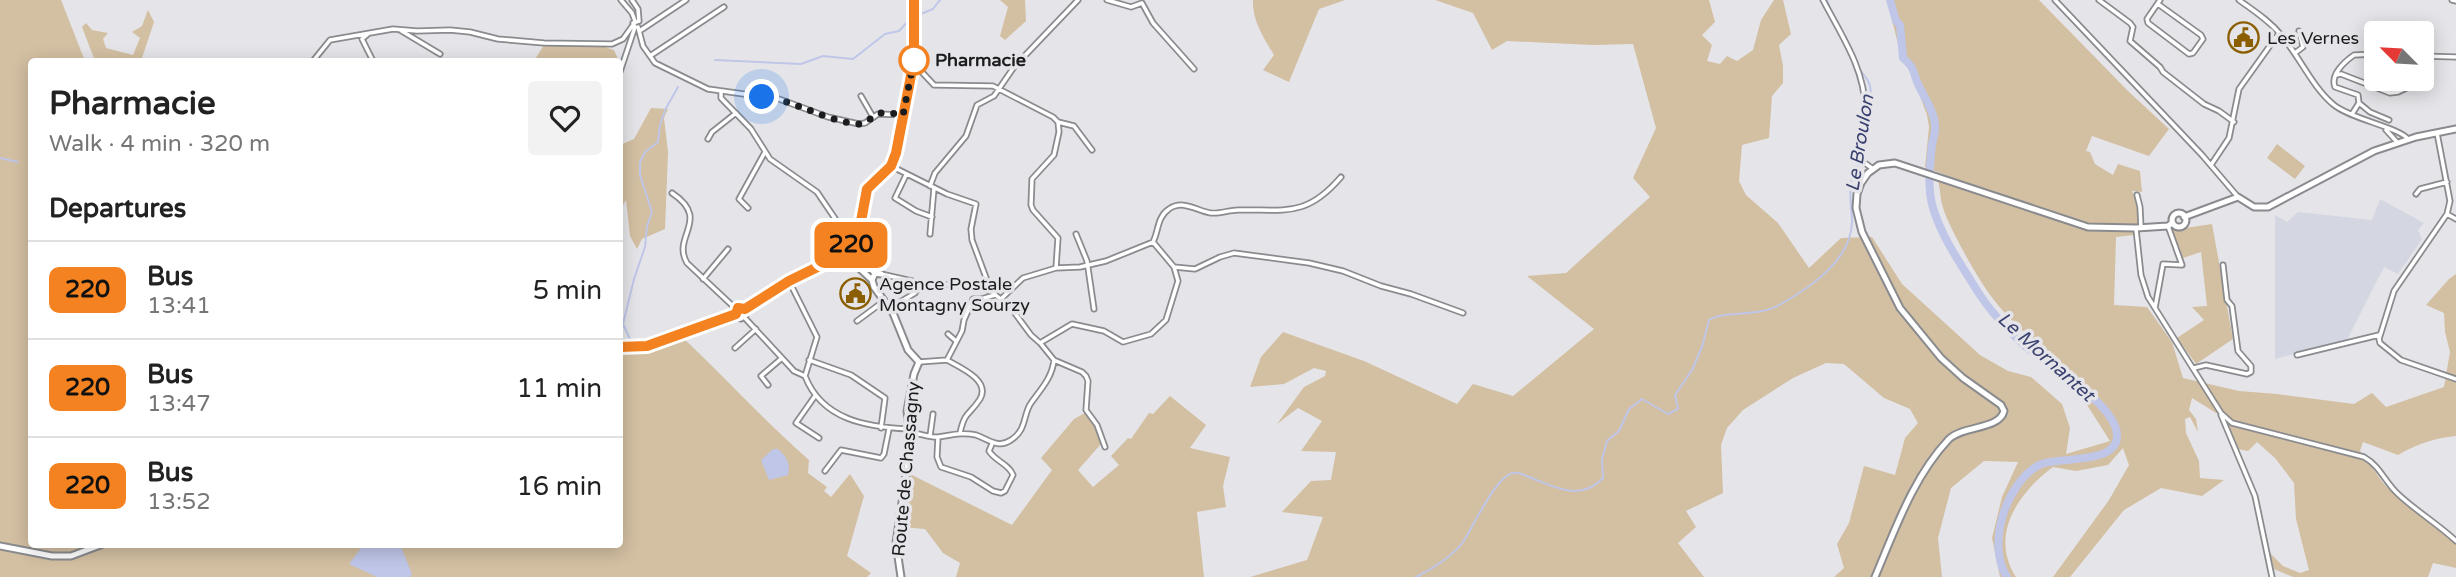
<!DOCTYPE html>
<meta charset="utf-8">
<style>
body{margin:0;font-family:"Varela Round",sans-serif;background:#f2f2f2;color:#222;height:100vh;display:flex;flex-direction:column;font-size:26px;white-space:nowrap}
*{box-sizing:border-box;margin:0}
p{font-size:23px;color:#767676}
.icon{flex:none;width:38px;height:38px;fill:none;stroke:currentColor;stroke-width:2;stroke-linecap:round;stroke-linejoin:round}
.map{position:relative;flex:1;overflow:hidden}
.details{position:absolute;left:28px;top:58px;width:595px;height:490px;display:flex;flex-direction:column;background:#fff;border-radius:7px;box-shadow:0 4px 18px #0003}
.details>*{flex:none}
.badge{padding:0 14px;border-radius:10px;font-size:24px;line-height:46px}
.needle{width:46px;rotate:294deg}
.controls{position:absolute;left:2364px;top:21px;display:grid;gap:14px}
.controls a{display:grid;place-items:center;width:70px;height:70px;border-radius:7px;background:#fff;box-shadow:0 4px 18px #0003;font-size:35px}
.you{position:absolute;width:35px;height:35px;margin:-18px;border:5px solid #fff;border-radius:50%;background:#1a73e8;box-shadow:0 0 0 10px #1a73e833}
.map>.badge{position:absolute;translate:-50% -50%;box-shadow:0 0 0 4px #fff}
h2{padding:0 21px;font-size:26px;line-height:63px}
.round{display:grid;place-items:center;flex:none;width:74px;height:74px;border-radius:7px;background:#f2f2f2}
.overview{display:flex;align-items:center;justify-content:space-between;height:119px;padding:0 21px}
h1{font-size:33px;font-weight:800;line-height:52px}
ul{padding:0;list-style:none}
li{display:flex;align-items:center;gap:21px;height:98px;padding:0 21px;border-top:2px solid #e0e0e0}
li div{flex:1}
li b{display:block;font-size:26px}
li em{font-style:normal}
li .badge{min-width:77px;font-weight:700;text-align:center}
.map>svg:first-child{display:block}
.built{fill:#d4d7e1}
.green{fill:#d3bfa2}
.water{fill:#bfc6e8}
.lines{fill:none;stroke-linecap:round;stroke-linejoin:round}
.stream{stroke:#bfc6e8;stroke-width:2}
.river{stroke:#bfc6e8;stroke-width:8}
.street-casing{stroke:#8a8b8e;stroke-width:7}
.secondary-casing{stroke:#8a8b8e;stroke-width:9}
.street{stroke:#fff;stroke-width:3.5}
.secondary{stroke:#fff;stroke-width:5}
.line-casing{stroke:#fff;stroke-width:16}
.line{stroke:#f58220;stroke-width:10}
.walk{stroke:#1b1c1d;stroke-width:7;stroke-dasharray:0 12.6}
.stop-dot{fill:#fff;stroke:#f58220;stroke-width:3.5}
.labels{text-anchor:middle;dominant-baseline:central;stroke-width:7;stroke-linejoin:round;paint-order:stroke}
.poi-label{font-size:18px;fill:#1b1c1d;stroke:#e5e5e9;text-anchor:start}
.stop-label{font-size:18px;font-weight:bold;fill:#1b1c1d;stroke:#e5e5e9;text-anchor:start}
.street-label{font-size:18px;fill:#1b1c1d;stroke:#e5e5e9}
.water-label{font-size:19px;font-style:italic;fill:#3b4270;stroke:#e5e5e9}
</style>
<div class="map">
<svg width="2456" height="577" viewBox="0 0 2456 577">
<rect width="100%" height="100%" fill="#e5e5e9"/>
<path class="built" d="M2380,199L2424,223L2418,230L2422,239L2414,251L2398,274L2384,267L2347,340L2275,359V215L2287,222L2298,212L2372,220Z"/>
<path class="green" d="M0,0H61L85,61H32V544H620V349L646,348L680,335C724,376 764,421 809,460L808,473L827,487L824,491L831,497L850,474L864,496L847,556L871,573L867,577H0Z
M1000,0H1025L1026,21L1005,40L1000,36L1008,7Z
M1253,0H1345L1319,9L1289,82L1263,70L1274,55C1264,38 1252,21 1253,0Z
M1435,0H1709L1715,22L1702,35L1712,45L1707,61L1720,64L1727,56L1737,61L1753,50L1761,20L1774,0H1783L1791,34L1779,45L1783,66V83L1772,96L1769,138L1742,145L1739,181L1746,195L1778,223L1809,268L1841,238L1872,237L1902,284L1980,355L2008,371L2031,377L2062,404L2070,428L2066,454L2110,441L2075,386L2045,364L2049,352C2002,316 1987,295 1960,245C1953,231 1944,215 1941,200C1940,192 1940,186 1937,179L2060,222L2061,220L1925,167L1929,127L1927,115L1911,72L1901,56L1887,0H2039L2128,91L2169,129L2149,156L2092,136L2086,151L2090,152L2095,164L2113,175L2118,164L2140,171L2142,192L2132,191L2137,202L2139,225H2134V235L2116,237L2114,305L2147,307L2172,342L2183,378L2239,391L2277,394L2354,404L2372,393L2386,407L2444,387L2450,352L2445,332L2444,313L2426,305L2449,279L2456,274V436C2434,438 2417,444 2398,455L2363,442L2360,451L2384,484L2398,498L2456,544V568L2433,563L2428,577H2293L2274,569L2269,552L2283,566L2300,573L2309,570L2296,519L2294,483L2275,458L2257,442L2248,451L2238,449L2223,413H2216L2192,398L2189,410L2196,419L2198,432L2190,417L2185,419L2186,433L2199,461L2200,478L2224,480L2202,496L2161,488L2124,510L2070,577H2053L2109,500L2129,465L2123,448L2108,465L2076,471L2053,467C2018,493 1989,535 2016,577H2000L1992,538L2002,497L2018,462L1984,461L1951,488L1938,538L1942,577H1834L1844,568L1837,544L1849,523L1864,466L1895,475L1905,438L1918,423L1910,409L1884,398L1844,364L1826,363L1793,378L1743,410L1727,428L1721,445L1723,493L1686,511L1696,527L1678,543L1704,577H1250L1307,560L1323,517L1282,512L1311,481L1331,480L1336,452L1301,451L1322,421L1298,408L1277,424L1304,387L1325,376L1326,371L1314,368L1284,384L1250,387L1261,357L1283,332L1364,361L1457,404L1473,384L1513,396L1594,329L1527,276L1566,273L1650,197L1633,178L1656,128L1633,44L1593,45L1507,41L1492,50L1473,13Z
M148,10L154,22L141,61H95L82,27L86,23L92,30L108,33L103,39L106,48L133,55L140,38L132,32L142,26Z
M544,45L605,47L614,50L619,61H534Z
M651,108L668,109L664,118L668,152L665,229L642,239L637,249L630,236L626,200L621,209L620,205V145L634,139Z
M2277,144L2305,166L2295,179L2267,158Z
M2212,224L2233,339L2196,364L2177,338L2204,320L2192,307L2207,306L2201,252L2183,258L2172,230Z
M1170,396L1206,425L1190,448L1230,457L1223,486L1226,507L1197,512L1204,577H956L960,563L943,553L925,529L901,527L907,479L912,475L1012,525L1052,470L1041,458L1074,419L1085,413L1095,427L1101,444L1078,470L1093,487L1119,465L1111,456L1128,438L1131,439L1149,413L1153,414Z"/>
<path class="water" d="M773,449H778C786,456 791,464 788,475L769,480L761,460Z
M364,544H400L412,574L410,577H377L351,565L349,564Z"/>
<g class="lines">
<path class="stream" d="M1827,0L1832,14
M916,16L933,9L940,0
M715,60L801,64L823,56L853,59L885,34L899,31L911,18
M0,158L18,162
M630,339L623,324L634,279L645,247L647,226L652,212L640,175V162L645,152L658,142L660,125L665,110L678,87
M1416,577C1431,570 1454,555 1463,542C1473,527 1496,476 1513,473C1519,472 1524,475 1529,477C1555,487 1580,502 1603,478L1602,459L1607,441L1619,431L1629,409L1642,399L1668,414L1678,409L1675,395L1692,370L1702,347L1709,320C1724,310 1759,318 1781,304C1811,287 1851,260 1852,222C1852,208 1848,193 1852,179C1853,172 1858,166 1861,160C1866,147 1873,99 1870,86C1868,77 1862,75 1859,68C1852,52 1848,39 1838,25"/>
<path class="river" d="M1890,0L1896,21L1900,25L1903,58C1916,69 1912,71 1918,84C1924,97 1936,114 1935,129C1935,134 1933,139 1932,144C1930,164 1927,188 1933,208C1942,238 1962,266 1978,292C1990,311 2007,329 2023,344C2045,364 2116,403 2117,435C2118,466 2055,456 2039,465C2006,483 1986,545 2007,577"/>
<defs>
<path id="street" d="M621,0L632,13L635,21
M632,0L638,9L639,21
M1107,0L1131,7L1142,3L1153,23L1194,69
M1823,0C1840,33 1865,69 1865,108C1865,124 1860,141 1858,158L1873,169
M2055,0L2202,155L2238,197
M2099,0L2130,23L2133,27L2130,41L2160,67L2163,72L2204,104L2219,111L2234,122
M2239,0C2254,11 2270,21 2281,35C2300,57 2312,87 2334,105C2351,119 2398,127 2408,139
M2452,0L2456,1
M2158,4L2201,35L2203,39L2193,53L2189,54L2148,23L2147,19L2160,0
M638,27L643,46L655,63L708,89L779,99L828,117L859,124L865,123L878,114L903,115
M400,30L440,54
M641,30L686,0
M368,34L362,39L373,61
M2295,53L2303,47L2299,31
M650,56L724,7
M2422,56L2456,57
M313,61L330,40L393,29L417,31L450,30L470,32L498,39L544,43L612,44L623,39L633,25
M913,66L919,69L934,85L993,86L1053,117L1058,122L1059,132L1054,155L1032,179L1031,205L1033,210L1058,238L1056,268
M620,72L635,27L633,23L639,21
M2336,75L2341,74L2390,93L2398,92L2411,86
M721,92V98L751,129L770,159L817,192L836,220L852,240
M861,96L873,117
M2359,103L2370,112L2389,120
M2352,114L2359,103L2358,95L2335,87C2330,75 2344,62 2354,55L2376,54
M1058,122L1074,126L1092,150
M2386,130L2397,142
M2437,133L2450,201L2447,214L2394,291L2379,339L2380,343L2401,360L2456,379
M708,139L712,132L736,113
M2211,165L2229,138L2239,89L2279,33
M891,166L947,194L976,204L971,229L972,240L991,291L1011,308L1031,335L1040,343L1072,324L1104,331L1123,342L1151,334L1166,320L1178,281L1174,267L1153,242
M906,175L895,198L916,211L932,217
M930,186L935,173L966,136L977,105L994,96L1014,67L1078,0
M672,193C712,220 671,236 687,263L736,309
M2416,194L2420,189L2447,182
M2137,195L2140,207L2141,228
M748,208L739,199L765,152
M2447,214L2456,219
M2136,229L2141,275L2148,297L2221,413L2232,423L2364,457C2380,466 2385,482 2398,494C2416,511 2438,524 2456,541
M930,234L934,188
M1076,234L1087,261L1094,309
M1153,242C1159,230 1157,217 1169,209C1183,199 1197,211 1211,213C1220,214 1229,210 1238,210C1285,209 1306,218 1341,177
M1174,267L1195,269L1220,257L1234,253L1309,263L1343,271L1381,286L1411,294L1463,313
M881,274L921,283L971,286L991,291
M703,279L728,249
M1001,299L1023,278L1056,268L1080,267L1106,261L1153,242
M890,308L915,293L920,284
M2155,308L2163,264L2182,265L2168,226
M744,317L794,371L805,376L817,337L789,281
M857,321L884,301
M948,334L956,341
M1041,344L1054,360L1082,372L1086,376L1088,381L1086,410L1097,425L1105,447
M735,348L756,329
M2297,355L2379,335
M809,360L851,375L885,398L881,428
M947,360C959,367 991,380 980,399C970,415 965,410 960,433
M919,362L947,360L962,331L964,320L973,299H981L995,295
M2194,368L2206,365L2247,374L2251,372V366L2238,351L2232,306L2227,300L2223,265
M805,376C822,420 867,427 908,429
M768,385L761,376L782,358
M815,396L796,423L819,438
M2221,415L2255,496L2272,577
M911,433C920,433 930,438 938,437C952,435 962,432 976,435C988,439 998,449 1011,440C1027,430 1023,414 1031,403C1041,389 1052,378 1054,360
M930,436L933,414
M938,437L937,457L941,467L971,477L993,491L1001,493L1005,491L1013,475C1009,464 995,461 989,451L992,444
M825,471L841,450L881,458L884,454L889,429"/>
<path id="secondary" d="M2172 220a7 7 0 1 1 14 0a7 7 0 1 1-14 0Z
M2184,217L2238,197L2254,207H2268L2374,151L2416,137L2456,129
M849,249L875,273
M844,254L872,280
M881,274L875,273L872,280L874,287L893,313L908,350L919,362L914,374L907,411L911,442L896,543L901,577
M745,309V315L741,318L737,316L735,312L738,308L745,309L789,281L844,254L859,232L867,189L891,166L896,153L914,60V0
M620,347L647,346L736,314
M0,546L52,556H71L103,544
M1875,577C1895,530 1913,477 1949,439C1964,425 1999,430 2004,411L2001,405L1963,378L1941,358L1900,308L1862,232L1856,208L1857,194L1861,183L1868,173L1879,165L1895,163L2088,227L2136,228L2168,226L2172,223"/>
</defs>
<use href="#street" class="street-casing"/>
<use href="#secondary" class="secondary-casing"/>
<use href="#street" class="street"/>
<use href="#secondary" class="secondary"/>
</g>
<g class="lines">
<defs>
<path id="line" d="M620,347L647,346L736,314L738,308L745,309L789,281L844,254L859,232L867,189L891,166L896,153L914,60V0"/>
</defs>
<use href="#line" class="line-casing"/>
<use href="#line" class="line"/>
<path class="walk" d="M762,97C795,100 823,120 857,124C867,125 872,115 881,113C888,112 896,114 903,115L914,60"/>
</g>
<defs>
<symbol id="civic-ring" viewBox="-11 -11 22 22"><circle r="9.5" fill="#e5e5e9" stroke="#8b5f01" stroke-width="1.5"/><path d="M-.6-6.5H3V-4.5H.6V-3L4-1V1h2V6H-6V1h2V-1L-.6-3ZM-1.2 2.5V6h2.4V2.5Z" fill="#8b5f01"/></symbol>
</defs>
<g fill-rule="evenodd">
<use href="#civic-ring" x="2226" y="20" width="35" height="35"/>
<use href="#civic-ring" x="838" y="276" width="35" height="35"/>
</g>
<circle class="stop-dot" cx="914" cy="60" r="14"/>
<g class="labels">
<g class="poi-label">
<text x="2267" y="38">Les Vernes</text>
<text x="879" y="284">Agence Postale<tspan x="879" dy="21">Montagny Sourzy</tspan></text>
</g>
<g class="stop-label">
<text x="935" y="60">Pharmacie</text>
</g>
<g class="street-label">
<text transform="translate(906 469) rotate(-85)">Route de Chassagny</text>
</g>
<g class="water-label">
<text transform="translate(1860 143) rotate(-81)">Le Broulon</text>
<text transform="translate(2046 357) rotate(42)">Le Mornantet</text>
</g>
</g>
</svg>
<div class="controls">
<a><svg class="needle" viewBox="-14 -14 28 28"><path d="M0-13l5 13h-10z" fill="#e53935"/><path d="M0 13l5-13h-10z" fill="#767676"/></svg></a>
</div>
<div class="you" style="left:762px;top:97px"></div>
<b class="badge" style="left:851px;top:245px;background:#f58220;color:#111">220</b>
<section class="details">
<div class="overview"><div><h1>Pharmacie</h1><p>Walk · 4 min · 320 m</p></div><a class="round"><svg class="icon" aria-label="heart" viewBox="0 0 24 24"><path d="M12 20l-8-8c-3-5 5-10 8-4 3-6 11-1 8 4z"/></svg></a></div>
<h2>Departures</h2>
<ul>
<li><span class="badge" style="background:#f58220;color:#111">220</span><div><b>Bus</b><p>13:41</p></div><em>5 min</em></li>
<li><span class="badge" style="background:#f58220;color:#111">220</span><div><b>Bus</b><p>13:47</p></div><em>11 min</em></li>
<li><span class="badge" style="background:#f58220;color:#111">220</span><div><b>Bus</b><p>13:52</p></div><em>16 min</em></li>
</ul>
</section>
</div>
